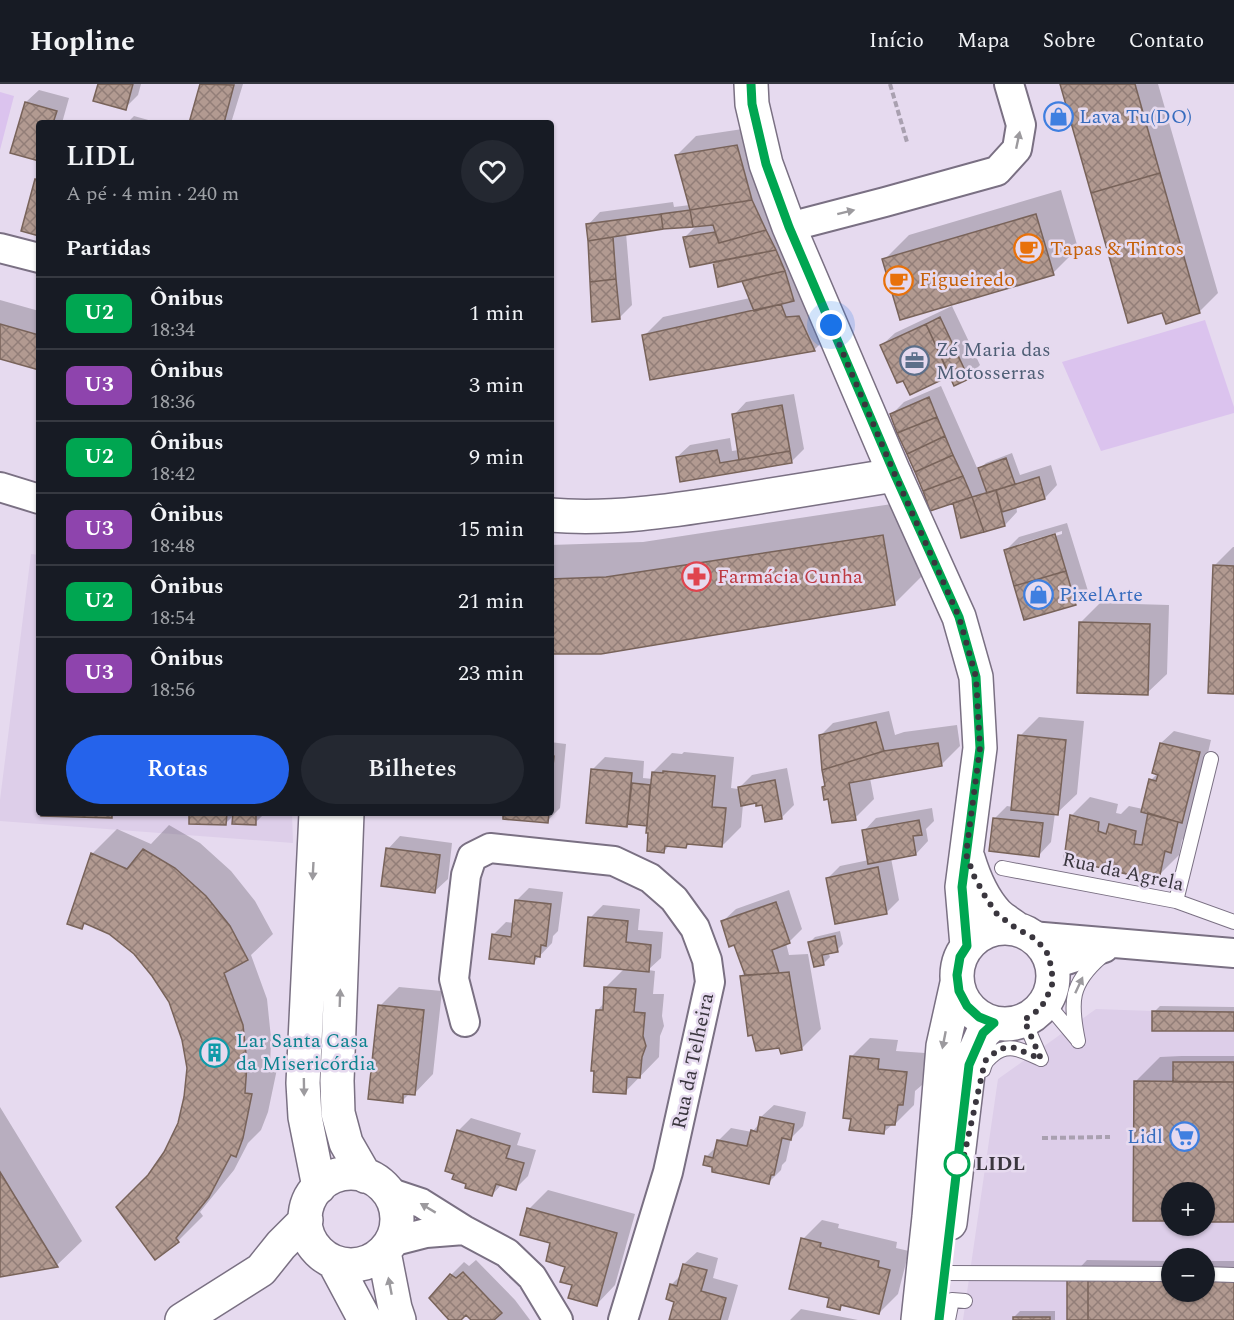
<!DOCTYPE html>
<html lang="pt">
<meta charset="utf-8">
<style>
body{margin:0;font-family:Spectral,serif;background:#242831;color:#f1f3f6;height:100vh;display:flex;flex-direction:column;font-size:22px;white-space:nowrap}
*{box-sizing:border-box;margin:0}
p{font-size:20px;color:#9ea1a6}
.icon{flex:none;width:33px;height:33px;fill:none;stroke:currentColor;stroke-width:2;stroke-linecap:round;stroke-linejoin:round}
.map{position:relative;flex:1;overflow:hidden}
.panel{position:absolute;left:36px;top:36px;width:518px;height:696px;display:flex;flex-direction:column;background:#171b24;border-radius:6px;box-shadow:0 2px 4px #0004}
.panel>*{flex:none}
.badge{padding:0 12px;border-radius:9px;font-size:21px;line-height:39px}
.fabs{position:absolute;left:1161px;top:1098px;display:grid;gap:12px}
.fabs a{display:grid;place-items:center;width:54px;height:54px;border-radius:50%;background:#171b24;box-shadow:0 2px 4px #0004;font-size:30px}
.you{position:absolute;width:30px;height:30px;margin:-15px;border:4px solid #fff;border-radius:50%;background:#1a73e8;box-shadow:0 0 0 9px #1a73e833}
.map>.badge{position:absolute;translate:-50% -50%;box-shadow:0 0 0 3px #fff}
h2{padding:0 30px;font-size:22px;line-height:54px}
.round{display:grid;place-items:center;flex:none;width:63px;height:63px;border-radius:32px;background:#242831}
.headline{display:flex;align-items:center;justify-content:space-between;height:102px;padding:0 30px}
h1{font-size:28px;font-weight:600;line-height:45px}
.primary-button{display:flex;gap:12px;margin-top:auto;padding:12px 30px}
.primary-button a{flex:1;height:69px;border-radius:36px;background:#2563eb;color:#fff;font-size:24px;font-weight:600;line-height:69px;text-align:center}
.primary-button a+a{background:#242831;color:#f1f3f6}
ul{padding:0;list-style:none}
li{display:flex;align-items:center;gap:18px;height:72px;padding:0 30px;border-top:2px solid #363941}
li div{flex:1}
li b{display:block;font-size:22px}
li em{font-style:normal}
li .badge{min-width:66px;font-weight:700;text-align:center}
header{display:flex;align-items:center;gap:36px;box-sizing:border-box;height:84px;padding:0 30px;background:#171b24;border-bottom:2px solid #363941}
header strong{font-size:28px}
nav{display:flex;gap:33px;margin-inline-start:auto;font-size:21px}
.map>svg:first-child{display:block}
.built{fill:#ddcee9;fill-rule:evenodd}
.park{fill:#dbc3ee}
.shadow{fill:#0003;fill-rule:evenodd}
.building{fill:url(#building-cross-hatch);stroke:#78635a;stroke-width:1.5}
.lines{fill:none;stroke-linecap:round;stroke-linejoin:round}
.service-casing{stroke:#7a7083;stroke-width:16}
.minor-casing{stroke:#7a7083;stroke-width:32}
.tertiary-casing{stroke:#7a7083;stroke-width:36}
.secondary-casing{stroke:#7a7083;stroke-width:36}
.path{stroke:#a9a0b0;stroke-width:4;stroke-dasharray:6 3;stroke-linecap:butt}
.service{stroke:#fff;stroke-width:14}
.minor{stroke:#fff;stroke-width:28}
.tertiary{stroke:#fff;stroke-width:33}
.secondary{stroke:#fff;stroke-width:33}
.oneway{fill:#9c9a9e}
.line-casing{stroke:#fff;stroke-width:14}
.line{stroke:#00a651;stroke-width:9}
.walk{stroke:#3a363e;stroke-width:6;stroke-dasharray:0 10.8}
.stop-dot{fill:#fff;stroke:#00a651;stroke-width:3}
.labels{text-anchor:middle;dominant-baseline:central;stroke-width:5;stroke-linejoin:round;paint-order:stroke}
.shop-label{font-size:20px;fill:#366cbe;stroke:#e6daef;text-anchor:start}
.food-label{font-size:20px;fill:#c56008;stroke:#e6daef;text-anchor:start}
.service-label{font-size:20px;fill:#4e5e75;stroke:#e6daef;text-anchor:start}
.health-label{font-size:20px;fill:#be3a42;stroke:#e6daef;text-anchor:start}
.street-label{font-size:20px;fill:#3a363e;stroke:#e6daef}
.culture-label{font-size:20px;fill:#0d838f;stroke:#e6daef;text-anchor:start}
.stop-label{font-size:20px;font-weight:bold;fill:#3a363e;stroke:#e6daef;text-anchor:start}
</style>
<header>
<strong>Hopline</strong>
<nav><a>Início</a><a>Mapa</a><a>Sobre</a><a>Contato</a></nav>
</header>
<div class="map">
<svg width="1234" height="1236" viewBox="0 0 1234 1236">
<defs>
<pattern id="building-cross-hatch" width="8" height="8" patternUnits="userSpaceOnUse" patternTransform="scale(1.5)"><rect width="8" height="8" fill="#b29a91"/><path d="M0 0l8 8M0 8l8-8" fill="none" stroke="#927e78"/></pattern>
</defs>
<rect width="100%" height="100%" fill="#e6daef"/>
<path class="built" d="M31,470L39,471V729H292L293,759L0,737V716Z
M1096,925L1152,927L1234,928V1236H963L998,995ZM1172,1108H1204V1142H1172ZM1172,1174H1204V1208H1172Z"/>
<path class="park" d="M0,8L14,12L0,66Z
M1205,236L1234,323V329L1101,367L1062,278Z"/>
<path class="shadow" d="M100,0H141L138,11L125,24Z
M201,0H243L231,39H190Z
M1062,0H1158L1218,209L1199,228Z
M39,6L69,14L62,39H39V76L26,18Z
M134,32L159,39H127Z
M756,43L833,247L814,266L644,252L663,233L750,214L743,195L684,154L697,141L626,149L632,221L619,234L588,141L600,128L673,118L674,123L690,121L677,71L696,52Z
M1061,106L1078,164L1053,189L884,176L909,151Z
M0,216L39,227V284L0,273Z
M952,222L980,281L968,293L882,261L895,249Z
M941,302L978,386L986,379L1012,369L1020,391L1051,381L1057,401L1045,414L1016,422L1017,428L1005,441L962,452L954,418L891,331L904,318Z
M794,310L804,365L792,377L681,396L677,373L690,361L730,354L732,367L739,366L734,331L746,318Z
M918,416L930,484L895,519L601,568L550,569V461L643,458Z
M1067,439L1088,507L1075,519L1006,466L1019,453ZM1062,447V450L1019,463V460Z
M1233,463H1234V609L1214,482Z
M1100,519L1169,521L1167,590L1147,609L1081,538Z
M889,627L895,651L904,648L957,641L960,662L941,681L870,694L874,715L855,734L827,701L820,652L833,639Z
M1039,633L1084,637L1077,710L1057,729H1055L1051,758L1039,771L994,735L1007,722L1013,723L1020,652Z
M1174,647L1211,656L1196,719L1190,748L1182,756L1179,771L1160,790L1148,787L1142,793L1071,732L1090,713L1118,720L1116,729L1121,730L1129,722L1143,725L1151,696L1158,689L1161,659Z
M550,658L566,660L560,724L547,737L505,729H550Z
M684,668L734,673L731,704L738,705L752,691L787,684L794,721L782,733L763,719L757,717L743,720L741,743L722,762L689,759L685,763L670,761L664,767L648,740L630,738L627,741L592,686L605,673L644,677L643,694L653,695V688L672,669L682,670Z
M932,724L934,737L926,745L928,757L916,770L891,774L899,816L887,828L828,794L840,782L869,776L864,747L876,734Z
M190,729H265L255,739L234,731L226,739Z
M169,741L200,759L231,787L255,817L273,850L251,871L267,915L271,954L270,984L277,985L268,1028L261,1046L248,1059L234,1086L200,1128L203,1132L178,1157L118,1123L149,1092L165,1069L180,1040L186,1013L188,984L184,956L171,918L135,869L109,849L86,838L81,843L92,770L117,745L151,760Z
M400,752L452,759L448,795L435,807L388,765Z
M529,804L563,808L558,847L553,852L552,859L533,879L493,851L506,838L514,839L517,816Z
M789,806L802,845L789,858L786,859L789,871L808,870L821,945L802,964L741,892L745,888L735,859L723,837L736,825Z
M603,821L640,825L638,846L663,848L661,874L648,886L655,887L653,910H664L662,932L664,942L660,952L659,973L625,1008L597,927L604,919L605,904L625,884L590,834Z
M840,847L843,860L837,866L828,868L830,873L824,879L809,859L815,853Z
M399,903L442,907L433,990L414,1010L410,1009L402,1017L380,922Z
M1160,922L1234,923V946L1154,928Z
M870,954L898,956L896,967L925,969L922,1001L915,1007L914,1021L895,1040H893L884,1048L852,1033L851,973Z
M1181,972H1234V1136L1204,1108H1172L1135,998L1160,973Z
M774,1021L806,1028L803,1042L791,1054L786,1077L782,1081L781,1086L768,1099L714,1082L706,1073L717,1062L719,1056L731,1044L752,1048L760,1039L761,1033Z
M0,1023L82,1157L57,1181L0,1191Z
M471,1034L521,1049L517,1061L536,1066L528,1092L516,1104L502,1100L492,1111L458,1047Z
M548,1106L635,1130L615,1201L596,1221L574,1200L566,1182L552,1158L529,1125Z
M822,1136L839,1140L838,1144L897,1158L896,1164L909,1167L898,1210L879,1229L844,1220L839,1225L831,1213L803,1155Z
M697,1168L718,1174L713,1194L738,1201L728,1236H671L676,1216L671,1201L681,1191L684,1180Z
M476,1176L515,1216L530,1236H473L466,1229L459,1236H451V1191L464,1178L469,1182Z
M1087,1176L1172,1177V1208H1204V1177H1234V1236H1068V1196Z
M801,1225L858,1236H790Z
M1020,1227H1055V1236H1014V1233Z"/>
<path class="building" d="M98,0H133L126,26L93,17Z
M200,0L234,1L224,39H189Z
M1060,0H1135L1160,89L1091,109Z
M25,18L57,27L53,39H39V77L10,69Z
M737,61L752,116L690,126L675,71Z
M1160,89L1200,229L1166,240L1162,229L1128,239L1091,109Z
M35,95L39,96V152L21,147Z
M752,116L766,146L719,159L713,141L693,143L690,126Z
M690,126L693,143L663,145L661,130Z
M661,130L663,145L588,157L586,140Z
M1036,130L1054,191L900,236L882,175Z
M766,146L776,166L690,183L683,153L715,148L719,159Z
M613,153L616,195L590,198L588,157Z
M776,166L785,187L718,203L713,178Z
M785,187L794,217L754,227L742,197Z
M616,195L620,235L592,238L590,198Z
M781,220L786,233L799,232L815,267L650,296L642,251Z
M940,233L969,295L954,302L926,240Z
M0,240L39,251V286L0,275Z
M926,240L950,292L910,311L903,297L897,299L880,261Z
M929,313L937,333L897,349L890,330Z
M782,321L790,367L739,376L732,330Z
M937,333L945,352L907,370L897,349Z
M945,352L953,371L915,388L907,370Z
M717,366L720,379L790,367L792,379L680,398L676,373Z
M953,371L963,392L923,407L915,388Z
M1006,374L1015,400L987,409L978,384Z
M963,392L972,413L930,427L923,407Z
M1039,393L1045,415L1002,428L996,406Z
M996,406L1005,442L984,448L972,413Z
M972,413L984,448L961,454L953,419Z
M1055,450L1066,487L1014,502L1004,466Z
M883,451L895,521L601,570H550V495L606,493Z
M1213,481L1234,482V610L1208,609Z
M1066,487L1076,521L1024,536L1014,502Z
M1079,538L1150,540L1148,611L1077,609Z
M876,638L884,667L822,686L819,651Z
M1018,651L1066,656L1058,731L1011,726Z
M938,659L942,682L849,699L856,736L832,739L828,715L824,716L822,703L825,702L822,686L884,667Z
M1160,659L1200,668L1182,739L1141,728L1149,695L1156,697L1158,691L1152,689Z
M550,671L554,672L550,712Z
M591,685L632,689L627,743L586,739Z
M663,687L715,692L712,723L726,724L722,763L687,760L686,764L665,762L664,769L647,767L648,749H646L652,688L663,689Z
M775,696L782,735L765,738L762,721L756,722V719L741,722L738,703Z
M632,699L650,701L647,742L627,740Z
M41,729H112V734L41,732Z
M189,729H227L226,741L189,740Z
M233,729H256V741L232,740Z
M503,729H549L548,739L503,735Z
M1148,729L1178,738L1171,769L1165,767L1160,791L1144,788L1143,794L1064,775L1070,731L1099,738L1098,747L1106,750L1109,740L1136,747L1134,760L1142,761Z
M993,734L1043,739L1039,773L989,767Z
M919,736L922,751L913,752L916,771L868,780L862,746Z
M386,764L440,771L435,809L381,802Z
M143,765L175,784L206,812L230,842L248,876L224,889L243,941L247,980L245,1009L252,1010L243,1054L236,1073L231,1071L209,1113L176,1154L179,1158L155,1176L116,1123L148,1091L164,1068L178,1039L184,1013L187,984L182,956L169,918L152,892L134,870L109,850L84,839L82,845L67,840L91,769L127,785Z
M878,783L887,830L835,840L826,794Z
M515,816L551,820L546,862L541,861L540,873L535,872L534,880L489,875L492,850L511,853Z
M776,818L790,859L772,866L779,889L745,891L734,861L729,863L721,837Z
M588,833L628,837L626,858L651,861L649,888L584,882Z
M835,852L838,868L822,871L824,881L814,883L808,858Z
M789,888L802,966L781,970L779,964L756,967L752,951L748,952L740,892Z
M604,903L636,905L634,928L645,929L643,952L646,962L642,973L640,994L627,993L626,1010L593,1008L594,987H591L596,926H603Z
M378,921L424,926L415,1011L403,1010V1019L368,1015Z
M1152,927L1234,928V947H1152Z
M850,972L879,975L878,985L907,988L903,1021H898L895,1041H885L884,1050L849,1046L851,1035L843,1034Z
M1173,978H1234V998H1173Z
M1134,997L1234,998V1138H1204V1108H1172V1137H1133Z
M760,1033L794,1040L791,1056L782,1054L774,1091H771L769,1100L712,1088V1083L703,1081L705,1072L713,1074L717,1056L747,1062L751,1046L757,1048Z
M457,1046L510,1062L506,1074L524,1079L516,1106L496,1100L492,1112L465,1104L466,1100L452,1095L454,1090L445,1087Z
M0,1088L58,1183L0,1193Z
M527,1124L617,1149L597,1222L568,1214L572,1201L560,1198L565,1183L546,1177L550,1159L520,1151Z
M801,1154L821,1159L820,1163L879,1177L878,1183L890,1186L879,1230L841,1221L840,1226L827,1223L829,1214L789,1205Z
M683,1180L707,1186L701,1207L726,1214L720,1236H669L674,1218L666,1215L670,1200L677,1202Z
M463,1188L502,1229L494,1236H471L466,1231L461,1236H449L429,1214L450,1190L456,1194Z
M1067,1195H1172V1208H1204V1195L1234,1196V1236H1067Z
M1067,1195H1088V1236H1067Z
M1013,1233H1050V1236H1013Z"/>
<g class="lines">
<defs>
<path id="service" d="M1002,784L1176,817L1234,838
M1176,817L1211,675
M1045,917L1077,955
M1024,936L1041,975
M1078,957C1070,918 1070,900 1101,873
M983,986C985,978 987,976 993,971C1009,957 1025,968 1041,975
M943,1189L1172,1190
M1204,1190L1234,1191
M948,1236L952,1216L965,1217"/>
<path id="minor" d="M789,143L885,118L997,87L1017,65L1021,41L1009,0
M0,164L39,174
M0,403L39,415
M1031,852L1234,869
M1051,881L1104,864
M465,938L454,895L466,791L472,773L490,764L614,777L650,794L674,815L695,844L707,876L710,898L668,1088L623,1236
M388,1108L421,1119L464,1146L507,1169L532,1193L558,1236
M391,1158L426,1149L464,1146"/>
<path id="tertiary" d="M550,431C610,436 670,427 728,418C784,409 839,400 895,391
M316,729L303,999L305,1033L319,1103
M347,729L337,997L338,1029L346,1059L365,1092
M305 1135a46 46 0 1 1 92 0a46 46 0 1 1-92 0Z
M384,1168L395,1224L399,1236
M334,1178L365,1236
M182,1236L261,1186L281,1161L306,1136"/>
<path id="secondary" d="M751,0L752,20L766,80L789,143L895,391L959,533L976,593L980,664L962,803L967,862
M968,774C974,794 983,815 997,830C1003,836 1011,840 1017,845
M957 892a48 48 0 1 1 96 0a48 48 0 1 1-96 0Z
M950,1139L969,981L983,949L994,939
M918,1236L929,1133L943,962L957,899"/>
</defs>
<use href="#service" class="service-casing"/>
<use href="#minor" class="minor-casing"/>
<use href="#tertiary" class="tertiary-casing"/>
<use href="#secondary" class="secondary-casing"/>
<path class="path" d="M890,0L907,58
M1042,1054L1110,1053"/>
<use href="#service" class="service"/>
<use href="#minor" class="minor"/>
<use href="#tertiary" class="tertiary"/>
<use href="#secondary" class="secondary"/>
</g>
<defs><path id="oneway-solid" d="M-6-.8H1V-3.2L6.5 0L1 3.2V.8H-6Z" transform="scale(1.5)"/></defs>
<g class="oneway">
<use href="#oneway-solid" transform="translate(1018 56) rotate(-78)"/>
<use href="#oneway-solid" transform="translate(846 128) rotate(-14)"/>
<use href="#oneway-solid" transform="translate(313 787) rotate(93)"/>
<use href="#oneway-solid" transform="translate(1079 901) rotate(-65)"/>
<use href="#oneway-solid" transform="translate(340 914) rotate(-88)"/>
<use href="#oneway-solid" transform="translate(944 956) rotate(101)"/>
<use href="#oneway-solid" transform="translate(304 1003) rotate(89)"/>
<use href="#oneway-solid" transform="translate(428 1124) rotate(-149)"/>
<use href="#oneway-solid" transform="translate(390 1202) rotate(-101)"/>
</g>
<g class="lines">
<defs>
<path id="line" d="M751,0L752,20L766,80L789,143L895,391L959,533L976,593L980,664L962,803L967,862L960,873L957,891L959,907L967,922L979,933L994,939L983,949L969,981L939,1236"/>
</defs>
<use href="#line" class="line-casing"/>
<use href="#line" class="line"/>
<path class="walk" d="M831,241L895,391L959,533L976,593L980,664L966,770L974,792L986,814L997,830L1017,845L1031,852L1040,860L1047,869L1052,885V902L1045,917L1040,925L1024,936L1041,975L1012,963L999,965L985,977L960,1090L957,1080"/>
</g>
<defs>
<symbol id="shop-ring" viewBox="-11 -11 22 22"><circle r="9.5" fill="#e6daef" stroke="#3f7fe0" stroke-width="1.5"/><path d="M-5-2.5h2.3a2.7 3.5 0 0 1 5.4 0H5L5.5 6h-11ZM-1.5-2.5h3a1.5 2.3 0 0 0-3 0Z" fill="#3f7fe0"/></symbol>
<symbol id="cafe-ring" viewBox="-11 -11 22 22"><circle r="9.5" fill="#e6daef" stroke="#e8710a" stroke-width="1.5"/><path d="M-5.5-4.5H6V0H3Q3 3.5 0 3.5H-2.5Q-5.5 3.5-5.5 0ZM3-3.2v2h1.7v-2ZM-6 4.5H4V6H-6Z" fill="#e8710a"/></symbol>
<symbol id="office-ring" viewBox="-11 -11 22 22"><circle r="9.5" fill="#e6daef" stroke="#5c6f8a" stroke-width="1.5"/><path d="M-6-3h4V-5.5h4V-3h4V5H-6ZM-1-4.5V-3h2v-1.5ZM-6 0V1H6V0Z" fill="#5c6f8a"/></symbol>
<symbol id="pharmacy-ring" viewBox="-11 -11 22 22"><circle r="9.5" fill="#e6daef" stroke="#e0444e" stroke-width="1.5"/><path d="M-2-6h4v4h4v4h-4v4h-4v-4h-4v-4h4Z" fill="#e0444e"/></symbol>
<symbol id="building-ring" viewBox="-11 -11 22 22"><circle r="9.5" fill="#e6daef" stroke="#0f9aa8" stroke-width="1.5"/><path d="M-4-6H4V6H1V3H-1V6H-4ZM-2.5-4.3h1.7v1.8h-1.7ZM.8-4.3h1.7v1.8H.8ZM-2.5-1h1.7V.8h-1.7ZM.8-1h1.7V.8H.8Z" fill="#0f9aa8"/></symbol>
<symbol id="supermarket-ring" viewBox="-11 -11 22 22"><circle r="9.5" fill="#e6daef" stroke="#3f7fe0" stroke-width="1.5"/><path d="M-6-5.5h2.5l.6 2H6L4.5 2H-2.5L-4.4-4H-6ZM-1.5 3.2a1.3 1.3 0 1 0 .1 0ZM3 3.2a1.3 1.3 0 1 0 .1 0Z" fill="#3f7fe0"/></symbol>
</defs>
<g fill-rule="evenodd">
<use href="#shop-ring" x="1042" y="16" width="33" height="33"/>
<use href="#cafe-ring" x="1012" y="148" width="33" height="33"/>
<use href="#cafe-ring" x="882" y="180" width="33" height="33"/>
<use href="#office-ring" x="898" y="260" width="33" height="33"/>
<use href="#pharmacy-ring" x="680" y="476" width="33" height="33"/>
<use href="#shop-ring" x="1022" y="494" width="33" height="33"/>
<use href="#building-ring" x="198" y="952" width="33" height="33"/>
<use href="#supermarket-ring" x="1168" y="1036" width="33" height="33"/>
</g>
<circle class="stop-dot" cx="957" cy="1080" r="12"/>
<g class="labels">
<g class="shop-label">
<text x="1079" y="33">Lava Tu(DO)</text>
<text x="1059" y="511">PixelArte</text>
<text x="1163" y="1053" text-anchor="end">Lidl</text>
</g>
<g class="food-label">
<text x="1050" y="165">Tapas &amp; Tintos</text>
<text x="919" y="196">Figueiredo</text>
</g>
<g class="service-label">
<text x="936" y="266">Zé Maria das<tspan x="936" dy="23">Motosserras</tspan></text>
</g>
<g class="health-label">
<text x="717" y="493">Farmácia Cunha</text>
</g>
<g class="street-label">
<text transform="translate(1123 788) rotate(12)">Rua da Agrela</text>
<text transform="translate(693 977) rotate(-78)">Rua da Telheira</text>
</g>
<g class="culture-label">
<text x="236" y="957">Lar Santa Casa<tspan x="236" dy="23">da Misericórdia</tspan></text>
</g>
<g class="stop-label">
<text x="975" y="1080">LIDL</text>
</g>
</g>
</svg>
<div class="fabs">
<a>+</a>
<a>−</a>
</div>
<div class="you" style="left:831px;top:241px"></div>
<section class="panel">
<div class="headline"><div><h1>LIDL</h1><p>A pé · 4 min · 240 m</p></div><a class="round"><svg class="icon" aria-label="heart" viewBox="0 0 24 24"><path d="M12 20l-8-8c-3-5 5-10 8-4 3-6 11-1 8 4z"/></svg></a></div>
<h2>Partidas</h2>
<ul>
<li><span class="badge" style="background:#00a651;color:#fff">U2</span><div><b>Ônibus</b><p>18:34</p></div><em>1 min</em></li>
<li><span class="badge" style="background:#8e44ad;color:#fff">U3</span><div><b>Ônibus</b><p>18:36</p></div><em>3 min</em></li>
<li><span class="badge" style="background:#00a651;color:#fff">U2</span><div><b>Ônibus</b><p>18:42</p></div><em>9 min</em></li>
<li><span class="badge" style="background:#8e44ad;color:#fff">U3</span><div><b>Ônibus</b><p>18:48</p></div><em>15 min</em></li>
<li><span class="badge" style="background:#00a651;color:#fff">U2</span><div><b>Ônibus</b><p>18:54</p></div><em>21 min</em></li>
<li><span class="badge" style="background:#8e44ad;color:#fff">U3</span><div><b>Ônibus</b><p>18:56</p></div><em>23 min</em></li>
</ul>
<div class="primary-button"><a>Rotas</a><a>Bilhetes</a></div>
</section>
</div>
